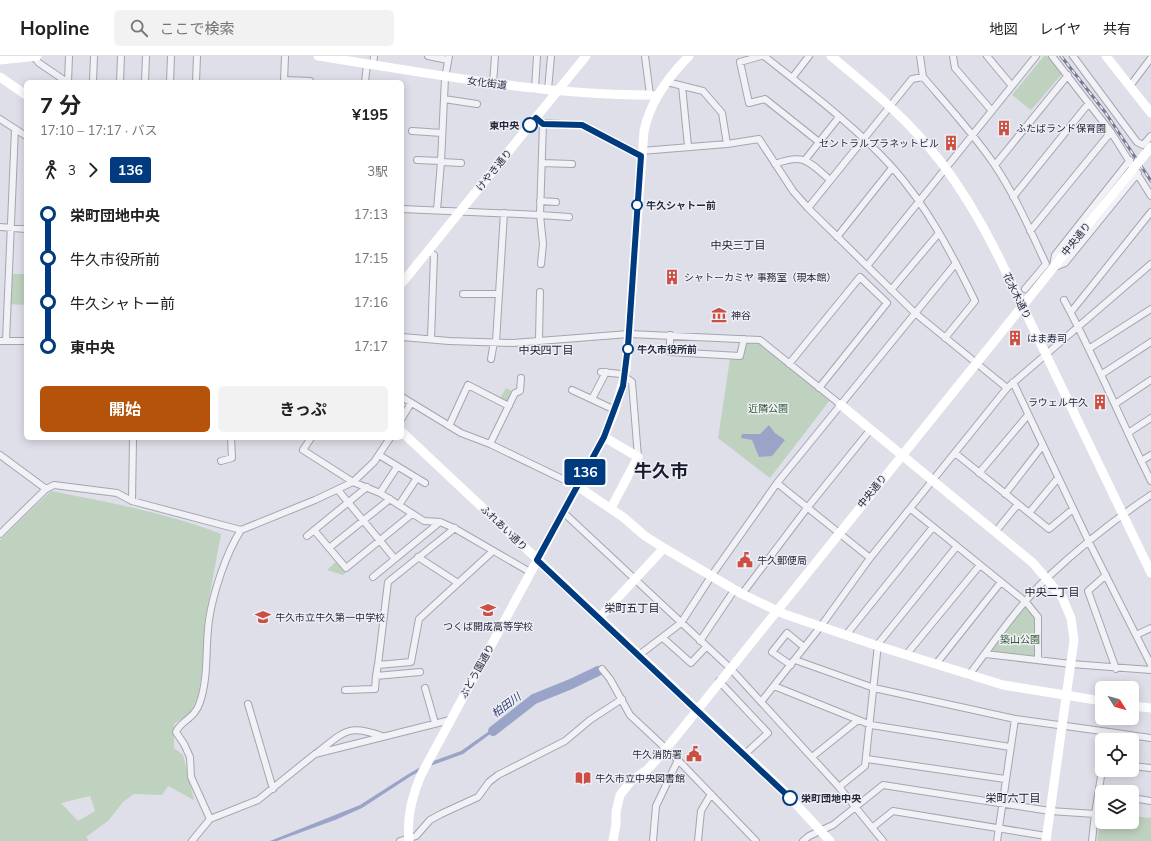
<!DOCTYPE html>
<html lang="ja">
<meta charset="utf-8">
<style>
body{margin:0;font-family:Mulish,"Noto Sans JP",sans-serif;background:#f2f2f2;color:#222;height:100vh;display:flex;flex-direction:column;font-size:15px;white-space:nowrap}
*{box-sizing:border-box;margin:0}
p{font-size:13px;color:#767676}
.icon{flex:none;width:22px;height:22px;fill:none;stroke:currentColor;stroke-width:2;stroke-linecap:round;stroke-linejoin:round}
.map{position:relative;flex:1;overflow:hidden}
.drawer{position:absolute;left:24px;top:24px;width:380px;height:360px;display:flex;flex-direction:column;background:#fff;border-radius:6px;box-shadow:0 2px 10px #0003}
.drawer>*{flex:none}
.badge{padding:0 8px;border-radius:3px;font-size:14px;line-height:26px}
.needle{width:26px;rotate:127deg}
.controls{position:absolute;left:1095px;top:625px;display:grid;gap:8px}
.controls a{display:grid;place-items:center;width:44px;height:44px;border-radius:6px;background:#fff;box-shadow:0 2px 10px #0003;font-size:20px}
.map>.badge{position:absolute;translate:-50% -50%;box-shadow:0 0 0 2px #fff}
.legs{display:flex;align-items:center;gap:6px;height:44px;padding:0 16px;font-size:13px}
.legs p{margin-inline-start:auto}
.summary{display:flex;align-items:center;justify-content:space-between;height:68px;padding:0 16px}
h1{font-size:22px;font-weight:700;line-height:30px}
.button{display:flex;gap:8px;margin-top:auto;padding:8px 16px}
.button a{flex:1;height:46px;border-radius:6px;background:#b45309;color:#fff;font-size:16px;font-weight:700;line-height:46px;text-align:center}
.button a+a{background:#f2f2f2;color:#222}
ul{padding:0 16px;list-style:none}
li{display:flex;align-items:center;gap:14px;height:44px;font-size:15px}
li i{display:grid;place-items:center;width:6px;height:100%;margin:0 5px;background:currentColor}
li i::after{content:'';width:10px;height:10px;margin:-5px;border:3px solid;border-radius:50%;background:#fff}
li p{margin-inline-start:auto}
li:first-child i{background:linear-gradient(#0000 50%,currentColor 0)}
li:last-child i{background:linear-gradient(currentColor 50%,#0000 0)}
header{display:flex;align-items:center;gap:24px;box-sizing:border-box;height:56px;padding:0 20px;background:#fff;border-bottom:1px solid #e0e0e0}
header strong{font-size:19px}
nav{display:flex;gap:22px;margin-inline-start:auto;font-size:14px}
.search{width:280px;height:36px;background:#f2f2f2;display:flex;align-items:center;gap:10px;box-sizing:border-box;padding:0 14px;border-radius:6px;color:#767676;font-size:15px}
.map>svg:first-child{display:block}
.green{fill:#bfd1bf;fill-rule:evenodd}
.water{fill:#99a4c8}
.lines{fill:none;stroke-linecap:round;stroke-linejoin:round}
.river{stroke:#99a4c8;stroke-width:10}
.street-casing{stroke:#a3a5b2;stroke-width:8}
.street{stroke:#f1f1f6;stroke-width:6}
.secondary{stroke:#fff;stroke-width:9}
.rail-casing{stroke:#777b91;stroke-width:3}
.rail{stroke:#edeff5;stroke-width:1.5;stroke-dasharray:4.5;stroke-linecap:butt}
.secondary-bridge{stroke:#fff;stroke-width:9}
.line-1-casing{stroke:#fff;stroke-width:9}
.line-1{stroke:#003b80;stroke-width:6}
.stop-1-dot{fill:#fff;stroke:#003b80;stroke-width:2}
.labels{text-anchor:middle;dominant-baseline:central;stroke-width:3;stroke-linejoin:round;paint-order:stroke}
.street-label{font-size:10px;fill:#272a3e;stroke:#edeff5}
.stop-label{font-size:10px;font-weight:bold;fill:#272a3e;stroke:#edeff5;text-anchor:start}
.poi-label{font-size:10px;fill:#272a3e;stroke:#edeff5;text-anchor:start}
.park-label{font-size:10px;fill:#355a36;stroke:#edeff5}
.neighbourhood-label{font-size:11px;fill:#1a1c2f;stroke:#edeff5}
.water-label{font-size:11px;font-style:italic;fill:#323f72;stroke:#edeff5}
.town-label{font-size:18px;font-weight:bold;fill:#1a1c2f;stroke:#edeff5}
</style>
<header>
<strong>Hopline</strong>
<div class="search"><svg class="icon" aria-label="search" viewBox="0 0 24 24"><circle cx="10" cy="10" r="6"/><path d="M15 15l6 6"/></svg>ここで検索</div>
<nav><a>地図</a><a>レイヤ</a><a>共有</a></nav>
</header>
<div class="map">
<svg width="1151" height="785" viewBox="0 0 1151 785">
<rect width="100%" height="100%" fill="#dedfe8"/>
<path class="green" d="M1044,0H1047L1062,18L1031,54L1012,39Z
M9,218H26V249L8,248Z
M746,286H758L830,344L770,422L718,382L730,303H742Z
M506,332L514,336L508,347L500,343Z
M51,435C108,446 167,457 221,478L205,564L202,615L198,640L190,657L174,668V692L183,699L194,744L168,730L162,739L134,738L123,746L108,765L86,781L89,785H0V484ZM90,740L95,755L78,765L61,747Z
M338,504L347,515L343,519L327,514Z
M1026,546L1038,561V604L985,598Z
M1101,756L1102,766H1132V760L1151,762V785H1097Z"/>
<path class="water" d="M769,369L775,377L785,384L772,400L759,401L752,384L741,382L742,378H760Z
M502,666L504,668L463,698L430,710L411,720L362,752L335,764L277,785H270L360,749L410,717L428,707L461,695Z"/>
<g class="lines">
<path class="river" d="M493,675L534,643L571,628L598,615"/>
<defs>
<path id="street" d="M33,0L39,7L67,26
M428,0L448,4
M645,0L650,39
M761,0L740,6L749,47L765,43L819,86
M764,0C808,35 854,69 892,111C927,150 952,198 975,245L945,282
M920,0L923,21
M953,0L955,12L992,55
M987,0L1012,30
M1052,0L1111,76L1151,140
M1073,0L1137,86L1143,89L1151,80
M373,9L374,0
M792,22L809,0
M285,24L310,25
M68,26L69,0
M93,26L94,0
M120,26L121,0
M145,26L146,0
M170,26L171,0
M196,26L197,0
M284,26L285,0
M365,26L367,8
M667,26L703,35L722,57L727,88L759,83L793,135L808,152L915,257L1007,332
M493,28L495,0
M682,30L688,90
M1130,30L1151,2
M535,33L537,0
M548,34L551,0
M444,43L477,48
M0,63L26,80
M540,65L543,67L582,69L641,100
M412,75L442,77
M641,95L727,88
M417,104L441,105
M805,104L839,61
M441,106L461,107
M542,107L572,108
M775,108C804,97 808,105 830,124
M995,109L1068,19
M1013,141L1089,47
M540,145L556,146
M808,152L912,23L923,21C947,49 973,77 994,108C1015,139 1030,174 1046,208L1025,233
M402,153L540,159L543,67
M437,154L441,106L445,22L449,0
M0,171L26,173
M1030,175L1111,76
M837,181L892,112
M428,195L434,199L431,283
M541,208L543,188L540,159L569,161
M867,210L1036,0
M1053,210L1055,199L1130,104
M1055,211L1065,207L1138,117
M891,234L939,177
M463,238H499
M1064,244C1096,303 1121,365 1151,425
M1071,256L1151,156
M670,279V296L740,300L744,283
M402,281L449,285L513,287L629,278L760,284L841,349
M539,284L540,236
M0,285H26
M6,285L15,73
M496,286L504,157
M1090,292L1151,253
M491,303L494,286
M789,308L860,221L887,247L819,332
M601,316L621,318L632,326L638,401
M1102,318L1151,286
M1013,326L1089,486L1151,609
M572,334L615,354
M402,341L461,377L490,388L577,430
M592,343L606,316
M1115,348L1151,324
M402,362L411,347
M449,370L468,329L509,350
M1128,377L1151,362
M311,382L303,394L353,426L380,437L424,465L440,466L454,472L530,516
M490,388L515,337L520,335L521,322
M955,397L1049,473L1073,453
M0,399L46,433
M379,399L425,427
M221,405L232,402L231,382
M1141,405L1151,399
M979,417L1028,359
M777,427L870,502
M338,434L395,503
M380,437L397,411
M1005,438L1043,389
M132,445L133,382
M399,449L417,422
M911,453L1026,546L1038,561V604
M563,456L730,612L839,731L883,785
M1029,457L1058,422
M455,472L388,526L378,609L411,606L419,563L493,495
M314,474L346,512L412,458
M996,475L1018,448
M0,478L46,433L54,429L117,437L132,445L241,474L315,444L353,426L374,406L390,382
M307,480L367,431
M329,492L390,443
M418,501L458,527
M1106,519L1088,535L1116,613
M373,521L440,466
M742,538L807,452L871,373
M846,579L933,471
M1136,579L1151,572
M663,582L691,607L706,591
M700,585L735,533
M985,598L1071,608L1151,614
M639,599L681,567L712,519L777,427L956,207
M906,599L980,509
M795,604L874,632L1015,663L1109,676
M378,608L376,620L420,616
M936,608L1001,526
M791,609L772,596L787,577L804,591
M602,613L610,623L630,659L678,704L756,785
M969,619C994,586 1018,550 1048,521C1080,491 1115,463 1151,439
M719,625L768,677L745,698
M774,630L871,669L1010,691
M425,632L435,667
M345,634L375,633L376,620
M761,646L821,570L870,502L1007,332L1151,208
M248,648L273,733
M1107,684L1109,676L1151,682
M318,696C345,675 348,668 382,680
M812,701L858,664
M867,703L1005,723
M1132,710L1151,712
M839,731L865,710L878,588L957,490
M1132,742L1151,745
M210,763L191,721L190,701L184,688L176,676C180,665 195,663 200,646C209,619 205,591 209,564C213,537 226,497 241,474
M873,771L893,755L1046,780
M192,785L210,763L258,744L315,698L450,664
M400,785L416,780L430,764L441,758L478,741L489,726L498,719L565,685L590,664L622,643
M653,785L656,750L678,704
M698,785L701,755L711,738
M803,785L809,780L833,769L883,729L1050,755L1095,758L1102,714
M997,785L1015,663
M1092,785L1095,758"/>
</defs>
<use href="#street" class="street-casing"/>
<use href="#street" class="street"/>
<path class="secondary" d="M318,0C429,17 538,39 650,39L657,41
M831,0C865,28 899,56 928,90C976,146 1005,214 1037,280C1075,359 1113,438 1151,517
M1106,0L1151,57
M0,4L37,0
M0,21L26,39
M402,227L586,0
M841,349L1033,507L1062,541L1071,562L1074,584L1046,785
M402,376L783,734L830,785
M604,381L638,401L611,452
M577,430L623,461L645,480L664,492L742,538L784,558L878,590L1003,629L1102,645
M599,562L664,492
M1132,650L1151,652
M409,785C406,761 412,740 421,719L604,381L615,354L626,314L644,75C650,46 668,21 689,0
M613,785L616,768V756L620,739L631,725L647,714L666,693L1094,161"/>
<defs>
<path id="rail" d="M1061,0L1105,56L1151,125"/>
</defs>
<use href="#rail" class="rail-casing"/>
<use href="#rail" class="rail"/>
<path class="secondary-bridge" d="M1094,161L1151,91"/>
</g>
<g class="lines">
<defs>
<path id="line-1" d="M530,69L536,62L543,68L582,69L641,100L628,290L623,330L604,381L537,504L790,742"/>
</defs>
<use href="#line-1" class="line-1-casing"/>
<use href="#line-1" class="line-1"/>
</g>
<defs>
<symbol id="building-bare" viewBox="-9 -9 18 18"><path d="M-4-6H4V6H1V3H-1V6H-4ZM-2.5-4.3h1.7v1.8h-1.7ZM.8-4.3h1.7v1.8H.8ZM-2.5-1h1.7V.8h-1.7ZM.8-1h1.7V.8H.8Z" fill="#cd4e42" stroke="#edeff5" stroke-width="2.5" paint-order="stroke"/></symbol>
<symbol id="museum-bare" viewBox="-9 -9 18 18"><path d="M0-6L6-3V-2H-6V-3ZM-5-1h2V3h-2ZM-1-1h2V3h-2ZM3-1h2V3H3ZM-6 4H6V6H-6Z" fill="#cd4e42" stroke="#edeff5" stroke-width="2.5" paint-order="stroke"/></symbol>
<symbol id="civic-bare" viewBox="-9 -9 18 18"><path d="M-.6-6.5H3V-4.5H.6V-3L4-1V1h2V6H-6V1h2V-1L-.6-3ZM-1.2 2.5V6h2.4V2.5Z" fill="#cd4e42" stroke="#edeff5" stroke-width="2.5" paint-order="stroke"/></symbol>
<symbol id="school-bare" viewBox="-9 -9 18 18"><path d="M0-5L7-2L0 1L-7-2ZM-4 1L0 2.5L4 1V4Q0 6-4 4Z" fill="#cd4e42" stroke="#edeff5" stroke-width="2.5" paint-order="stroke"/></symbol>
<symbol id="library-bare" viewBox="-9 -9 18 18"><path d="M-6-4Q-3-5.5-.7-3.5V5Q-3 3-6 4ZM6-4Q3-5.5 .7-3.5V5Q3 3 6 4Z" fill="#cd4e42" stroke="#edeff5" stroke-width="2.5" paint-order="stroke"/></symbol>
</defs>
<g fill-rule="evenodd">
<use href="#building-bare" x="993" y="61" width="22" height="22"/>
<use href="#building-bare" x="940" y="76" width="22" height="22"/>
<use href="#building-bare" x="661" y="210" width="22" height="22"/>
<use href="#museum-bare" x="708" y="248" width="22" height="22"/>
<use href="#building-bare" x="1004" y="271" width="22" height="22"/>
<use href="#building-bare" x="1089" y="335" width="22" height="22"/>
<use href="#civic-bare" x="734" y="493" width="22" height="22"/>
<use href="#school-bare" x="477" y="543" width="22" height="22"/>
<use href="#school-bare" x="252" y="550" width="22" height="22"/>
<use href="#civic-bare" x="683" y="687" width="22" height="22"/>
<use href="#library-bare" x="572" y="711" width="22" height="22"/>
</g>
<g class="stop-1-dot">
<circle cx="530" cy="69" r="7"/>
<circle cx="637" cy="149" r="5"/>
<circle cx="628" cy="293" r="5"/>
<circle cx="790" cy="742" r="7"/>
</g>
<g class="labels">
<g class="street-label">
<text transform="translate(487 27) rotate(7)">女化街道</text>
<text transform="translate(494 114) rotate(-51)">けやき通り</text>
<text transform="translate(1076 183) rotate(-51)">中央通り</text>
<text transform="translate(1017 240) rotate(64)">花水木通り</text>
<text transform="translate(872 435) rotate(-51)">中央通り</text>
<text transform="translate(504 472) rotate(44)">ふれあい通り</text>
<text transform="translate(477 615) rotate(-61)">ぶどう園通り</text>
</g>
<g class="stop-label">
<text x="519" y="69" text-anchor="end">東中央</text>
<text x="646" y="149">牛久シャトー前</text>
<text x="637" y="293">牛久市役所前</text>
<text x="801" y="742">栄町団地中央</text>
</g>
<g class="poi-label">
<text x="1016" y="72">ふたばランド保育園</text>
<text x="939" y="87" text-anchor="end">セントラルプラネットビル</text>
<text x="684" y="221">シャトーカミヤ 事務室（現本館）</text>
<text x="731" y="259">神谷</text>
<text x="1027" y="282">はま寿司</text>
<text x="1088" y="346" text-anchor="end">ラウェル牛久</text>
<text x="757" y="504">牛久郵便局</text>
<text x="275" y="561">牛久市立牛久第一中学校</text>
<text x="488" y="570" text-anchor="middle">つくば開成高等学校</text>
<text x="682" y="698" text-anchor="end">牛久消防署</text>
<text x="595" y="722">牛久市立中央図書館</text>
</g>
<g class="park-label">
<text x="768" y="352">近隣公園</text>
<text x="1020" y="583">築山公園</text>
</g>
<g class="neighbourhood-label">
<text x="738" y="189">中央三丁目</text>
<text x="546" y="294">中央四丁目</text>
<text x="1052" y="536">中央二丁目</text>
<text x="632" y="552">栄町五丁目</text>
<text x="1013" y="742">栄町六丁目</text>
</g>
<g class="water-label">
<text transform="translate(506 649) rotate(-37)">柏田川</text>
</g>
<g class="town-label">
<text x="661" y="414">牛久市</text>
</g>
</g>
</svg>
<div class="controls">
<a><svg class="needle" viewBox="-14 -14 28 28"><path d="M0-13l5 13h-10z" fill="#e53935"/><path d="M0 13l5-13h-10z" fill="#767676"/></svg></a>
<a><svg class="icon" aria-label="locate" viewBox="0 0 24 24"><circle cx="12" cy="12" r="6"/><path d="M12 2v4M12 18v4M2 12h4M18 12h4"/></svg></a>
<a><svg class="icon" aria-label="layers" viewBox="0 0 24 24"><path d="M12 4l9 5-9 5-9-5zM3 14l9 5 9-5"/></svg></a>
</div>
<b class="badge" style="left:585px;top:416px;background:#003b80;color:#fff">136</b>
<section class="drawer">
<div class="summary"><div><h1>7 分</h1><p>17:10 – 17:17 · バス</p></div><b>¥195</b></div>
<div class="legs"><svg class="icon" aria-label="walk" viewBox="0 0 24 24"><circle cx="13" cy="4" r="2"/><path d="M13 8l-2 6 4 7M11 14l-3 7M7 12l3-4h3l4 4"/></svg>3<svg class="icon" aria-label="forward" viewBox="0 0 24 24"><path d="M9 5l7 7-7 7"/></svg><b class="badge" style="background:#003b80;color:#fff">136</b><p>3駅</p></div>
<ul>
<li><i style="color:#003b80"></i><b>栄町団地中央</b><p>17:13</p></li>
<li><i style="color:#003b80"></i><span>牛久市役所前</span><p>17:15</p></li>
<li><i style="color:#003b80"></i><span>牛久シャトー前</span><p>17:16</p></li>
<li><i style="color:#003b80"></i><b>東中央</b><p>17:17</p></li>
</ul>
<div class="button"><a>開始</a><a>きっぷ</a></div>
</section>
</div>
